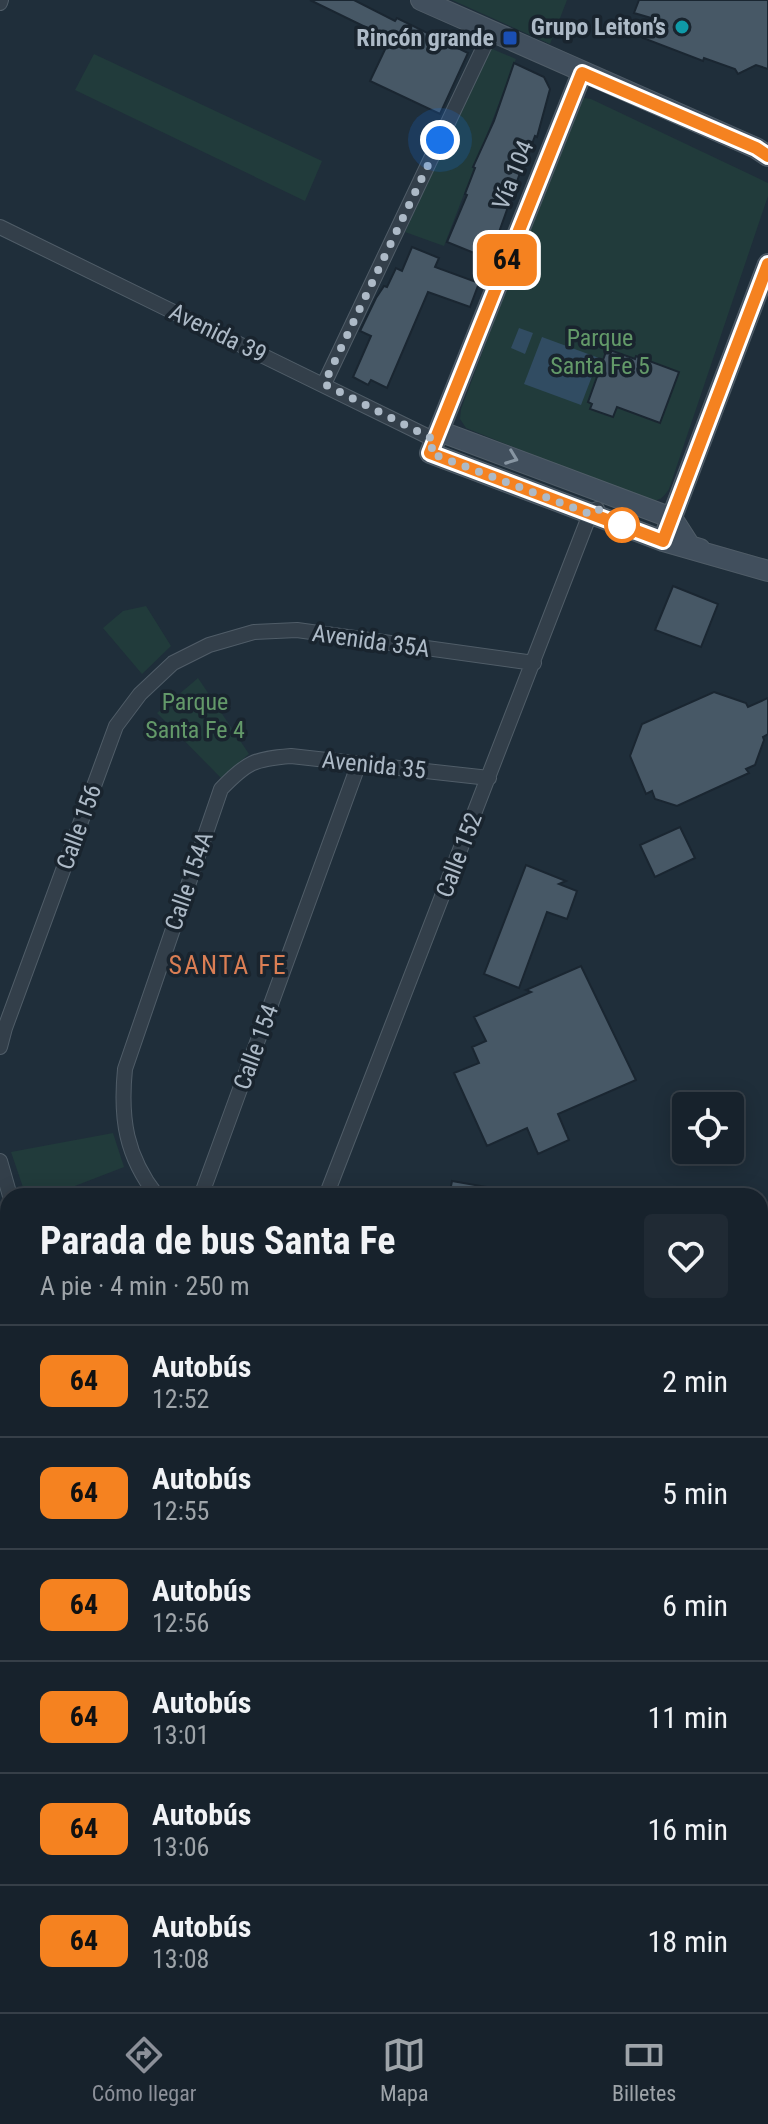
<!DOCTYPE html>
<html lang="es">
<meta charset="utf-8">
<style>
body{margin:0;font-family:"Roboto Condensed",sans-serif;background:#202a34;color:#f1f3f6;height:100vh;display:flex;flex-direction:column;font-size:30px;white-space:nowrap}
*{box-sizing:border-box;margin:0}
p{font-size:26px;color:#9ea4a9}
.icon{flex:none;width:44px;height:44px;fill:none;stroke:currentColor;stroke-width:2;stroke-linecap:round;stroke-linejoin:round}
.map{position:relative;flex:1;overflow:hidden}
.panel{position:absolute;left:0px;top:1188px;width:768px;height:824px;display:flex;flex-direction:column;background:#17222c;border-radius:24px 24px 0 0;box-shadow:0 4px 20px #0003,0 0 0 2px #363f48}
.panel>*{flex:none}
.badge{padding:0 16px;border-radius:12px;font-size:28px;line-height:52px}
.controls{position:absolute;left:672px;top:1092px;display:grid;gap:16px}
.controls a{display:grid;place-items:center;width:72px;height:72px;border-radius:8px;background:#17222c;box-shadow:0 4px 20px #0003,0 0 0 2px #363f48;font-size:40px}
.you{position:absolute;width:40px;height:40px;margin:-20px;border:6px solid #fff;border-radius:50%;background:#1a73e8;box-shadow:0 0 0 12px #1a73e833}
.map>.badge{position:absolute;translate:-50% -50%;box-shadow:0 0 0 4px #fff}
.round{display:grid;place-items:center;flex:none;width:84px;height:84px;border-radius:8px;background:#202a34}
.head{display:flex;align-items:center;justify-content:space-between;height:136px;padding:0 40px}
h1{font-size:38px;font-weight:700;line-height:60px}
ul{padding:0;list-style:none}
li{display:flex;align-items:center;gap:24px;height:112px;padding:0 40px;border-top:2px solid #363f48}
li div{flex:1}
li b{display:block;font-size:30px}
li em{font-style:normal}
li .badge{min-width:88px;font-weight:700;text-align:center}
.dock{display:flex;justify-content:space-around;align-items:center;height:112px;border-top:2px solid #363f48;background:#17222c;font-size:22px;color:#9ea4a9}
.dock a{display:grid;justify-items:center;gap:4px}
.dock .on{color:#8c9099}
.map>svg:first-child{display:block}
.green{fill:#213b3b}
.water{fill:#314c62}
.lines{fill:none;stroke-linecap:round;stroke-linejoin:round}
.river{stroke:#314c62;stroke-width:30}
.building{fill:#475866;stroke:#1a2631;stroke-width:2}
.minor-casing{stroke:#505d68;stroke-width:16}
.secondary-casing{stroke:#505d68;stroke-width:22}
.minor{stroke:#333f4a;stroke-width:14}
.secondary{stroke:#414f5d;stroke-width:20}
.oneway{stroke:#8795a2}
.line-casing{stroke:#fff;stroke-width:18}
.line{stroke:#f58220;stroke-width:12}
.walk{stroke:#adbac7;stroke-width:8;stroke-dasharray:0 14.4}
.culture-dot{fill:#0f9aa8;stroke:#19242e;stroke-width:3}
.transit-dot{fill:#1a4fb4;stroke:#19242e;stroke-width:3}
.stop-dot{fill:#fff;stroke:#f58220;stroke-width:4}
.labels{text-anchor:middle;dominant-baseline:central;stroke-width:7;stroke-linejoin:round;paint-order:stroke}
.poi-label{font-size:24px;font-weight:bold;fill:#adbac7;stroke:#19242e;text-anchor:end}
.street-label{font-size:24px;fill:#adbac7;stroke:#19242e}
.park-label{font-size:24px;fill:#639969;stroke:#19242e}
.neighbourhood-label{font-size:26px;letter-spacing:2px;fill:#da7e54;stroke:#19242e}
</style>
<div class="map">
<svg width="768" height="2012" viewBox="0 0 768 2012">
<rect width="100%" height="100%" fill="#1f2e3a"/>
<path class="green" d="M452,0H567L550,44Z
M490,48L516,59L444,246L405,232Z
M94,54L322,161L305,201L75,90Z
M584,98L591,99L768,183V196L669,489C663,498 660,501 648,501L466,428L460,419L461,409L576,105Z
M146,606L171,646L142,674L103,628L123,611Z
M198,678L249,754L221,778L157,713Z
M113,1133L124,1167L49,1196H26L11,1152Z
M0,1201L8,1220V1425L0,1418Z
M8,1745V1972L0,1965V1758Z"/>
<path class="water" d="M519,328L533,333L525,354L511,348Z
M542,337L599,358L581,405L524,384Z"/>
<g class="lines">
<path class="river" d="M0,1534L8,1541
M760,1711L768,1716"/>
</g>
<path class="building" d="M310,0H354L395,21L397,18L468,53L440,114L370,81L390,39Z
M639,0H768V69L756,65L738,74L735,69L704,58L703,61L643,38L651,18L634,13Z
M514,63L544,77L550,89L537,137L535,136L526,160L525,159L498,235L495,242L490,241L484,257L447,242L467,195L465,194L475,168L473,167L494,121Z
M412,247L439,258L435,267L479,283L470,307L428,292L387,388L371,380L368,385L353,377L371,336L360,331L376,298L384,286L387,287L396,268L402,271Z
M607,349L635,359L636,356L679,372L660,423L617,407L613,417L590,409L592,404L588,402Z
M673,586L718,604L701,647L655,630Z
M714,692L746,703L748,707L768,698V734L763,737L764,740L755,765L746,769L749,773L677,806L655,799L652,791L646,794L630,756L642,724Z
M680,827L695,858L655,877L640,845Z
M526,865L566,881L559,884L577,891L567,919L547,912L519,988L484,974Z
M581,966L636,1080L558,1114L569,1140L538,1154L527,1128L487,1146L454,1073L479,1063L472,1047L486,1041L474,1017L531,992L526,990Z
M452,1181L498,1189L497,1196H449Z"/>
<g class="lines">
<defs>
<path id="minor" d="M0,3L1,0
M0,227L435,440
M324,384L491,32
M0,1047L5,1028L116,726L140,694L173,663L209,645L254,632L297,630L534,663
M0,1161L10,1196
M157,1196C126,1156 120,1119 125,1069L221,789C247,762 254,759 291,756L489,778
M201,1196L359,763
M326,1196L590,514L597,509
M10,2004L22,2012"/>
<path id="secondary" d="M421,0L756,148L768,156
M582,73L430,453L663,541L768,571
M439,431L672,518L690,546L700,549
M667,530L768,264"/>
</defs>
<use href="#minor" class="minor-casing"/>
<use href="#secondary" class="secondary-casing"/>
<use href="#minor" class="minor"/>
<use href="#secondary" class="secondary"/>
</g>
<defs><path id="oneway-chevron" d="M-2-3.5L2.5 0L-2 3.5" fill="none" stroke-width="1.6" stroke-linecap="round" stroke-linejoin="round" transform="scale(2)"/></defs>
<use class="oneway" href="#oneway-chevron" transform="translate(512 458) rotate(21)"/>
<g class="lines">
<defs>
<path id="line" d="M768,156L756,148L582,73L430,453L663,541L768,264"/>
</defs>
<use href="#line" class="line-casing"/>
<use href="#line" class="line"/>
<path class="walk" d="M440,140L324,384L435,440L430,453L590,514L597,509L619,518L622,525"/>
</g>
<circle class="culture-dot" cx="682" cy="27" r="8"/>
<rect class="transit-dot" x="502" y="30" width="16" height="16" rx="4"/>
<circle class="stop-dot" cx="622" cy="525" r="16"/>
<g class="labels">
<g class="poi-label">
<text x="666" y="27">Grupo Leiton’s</text>
<text x="494" y="38">Rincón grande</text>
</g>
<g class="street-label">
<text transform="translate(513 175) rotate(-68)">Vía 104</text>
<text transform="translate(218 333) rotate(26)">Avenida 39</text>
<text transform="translate(371 641) rotate(8)">Avenida 35A</text>
<text transform="translate(374 765) rotate(6)">Avenida 35</text>
<text transform="translate(79 827) rotate(-70)">Calle 156</text>
<text transform="translate(459 855) rotate(-69)">Calle 152</text>
<text transform="translate(189 881) rotate(-71)">Calle 154A</text>
<text transform="translate(256 1047) rotate(-70)">Calle 154</text>
</g>
<g class="park-label">
<text x="600" y="338">Parque<tspan x="600" dy="28">Santa Fe 5</tspan></text>
<text x="195" y="702">Parque<tspan x="195" dy="28">Santa Fe 4</tspan></text>
</g>
<g class="neighbourhood-label">
<text x="228" y="965">SANTA FE</text>
</g>
</g>
</svg>
<div class="controls">
<a><svg class="icon" aria-label="locate" viewBox="0 0 24 24"><circle cx="12" cy="12" r="6"/><path d="M12 2v4M12 18v4M2 12h4M18 12h4"/></svg></a>
</div>
<div class="you" style="left:440px;top:140px"></div>
<b class="badge" style="left:507px;top:260px;background:#f58220;color:#111">64</b>
<section class="panel">
<div class="head"><div><h1>Parada de bus Santa Fe</h1><p>A pie · 4 min · 250 m</p></div><a class="round"><svg class="icon" aria-label="heart" viewBox="0 0 24 24"><path d="M12 20l-8-8c-3-5 5-10 8-4 3-6 11-1 8 4z"/></svg></a></div>
<ul>
<li><span class="badge" style="background:#f58220;color:#111">64</span><div><b>Autobús</b><p>12:52</p></div><em>2 min</em></li>
<li><span class="badge" style="background:#f58220;color:#111">64</span><div><b>Autobús</b><p>12:55</p></div><em>5 min</em></li>
<li><span class="badge" style="background:#f58220;color:#111">64</span><div><b>Autobús</b><p>12:56</p></div><em>6 min</em></li>
<li><span class="badge" style="background:#f58220;color:#111">64</span><div><b>Autobús</b><p>13:01</p></div><em>11 min</em></li>
<li><span class="badge" style="background:#f58220;color:#111">64</span><div><b>Autobús</b><p>13:06</p></div><em>16 min</em></li>
<li><span class="badge" style="background:#f58220;color:#111">64</span><div><b>Autobús</b><p>13:08</p></div><em>18 min</em></li>
</ul>
</section>
</div>
<nav class="dock">
<a class="on"><svg class="icon" aria-label="directions" viewBox="0 0 24 24"><path d="M12 3l9 9-9 9-9-9zM9 14v-3h6M13 9l2 2-2 2"/></svg>Cómo llegar</a>
<a><svg class="icon" aria-label="map" viewBox="0 0 24 24"><path d="M3 6l6-2 6 2 6-2v14l-6 2-6-2-6 2zM9 4v14M15 6v14"/></svg>Mapa</a>
<a><svg class="icon" aria-label="tickets" viewBox="0 0 24 24"><path d="M3 7h18v10H3zM15 7v10"/></svg>Billetes</a>
</nav>
